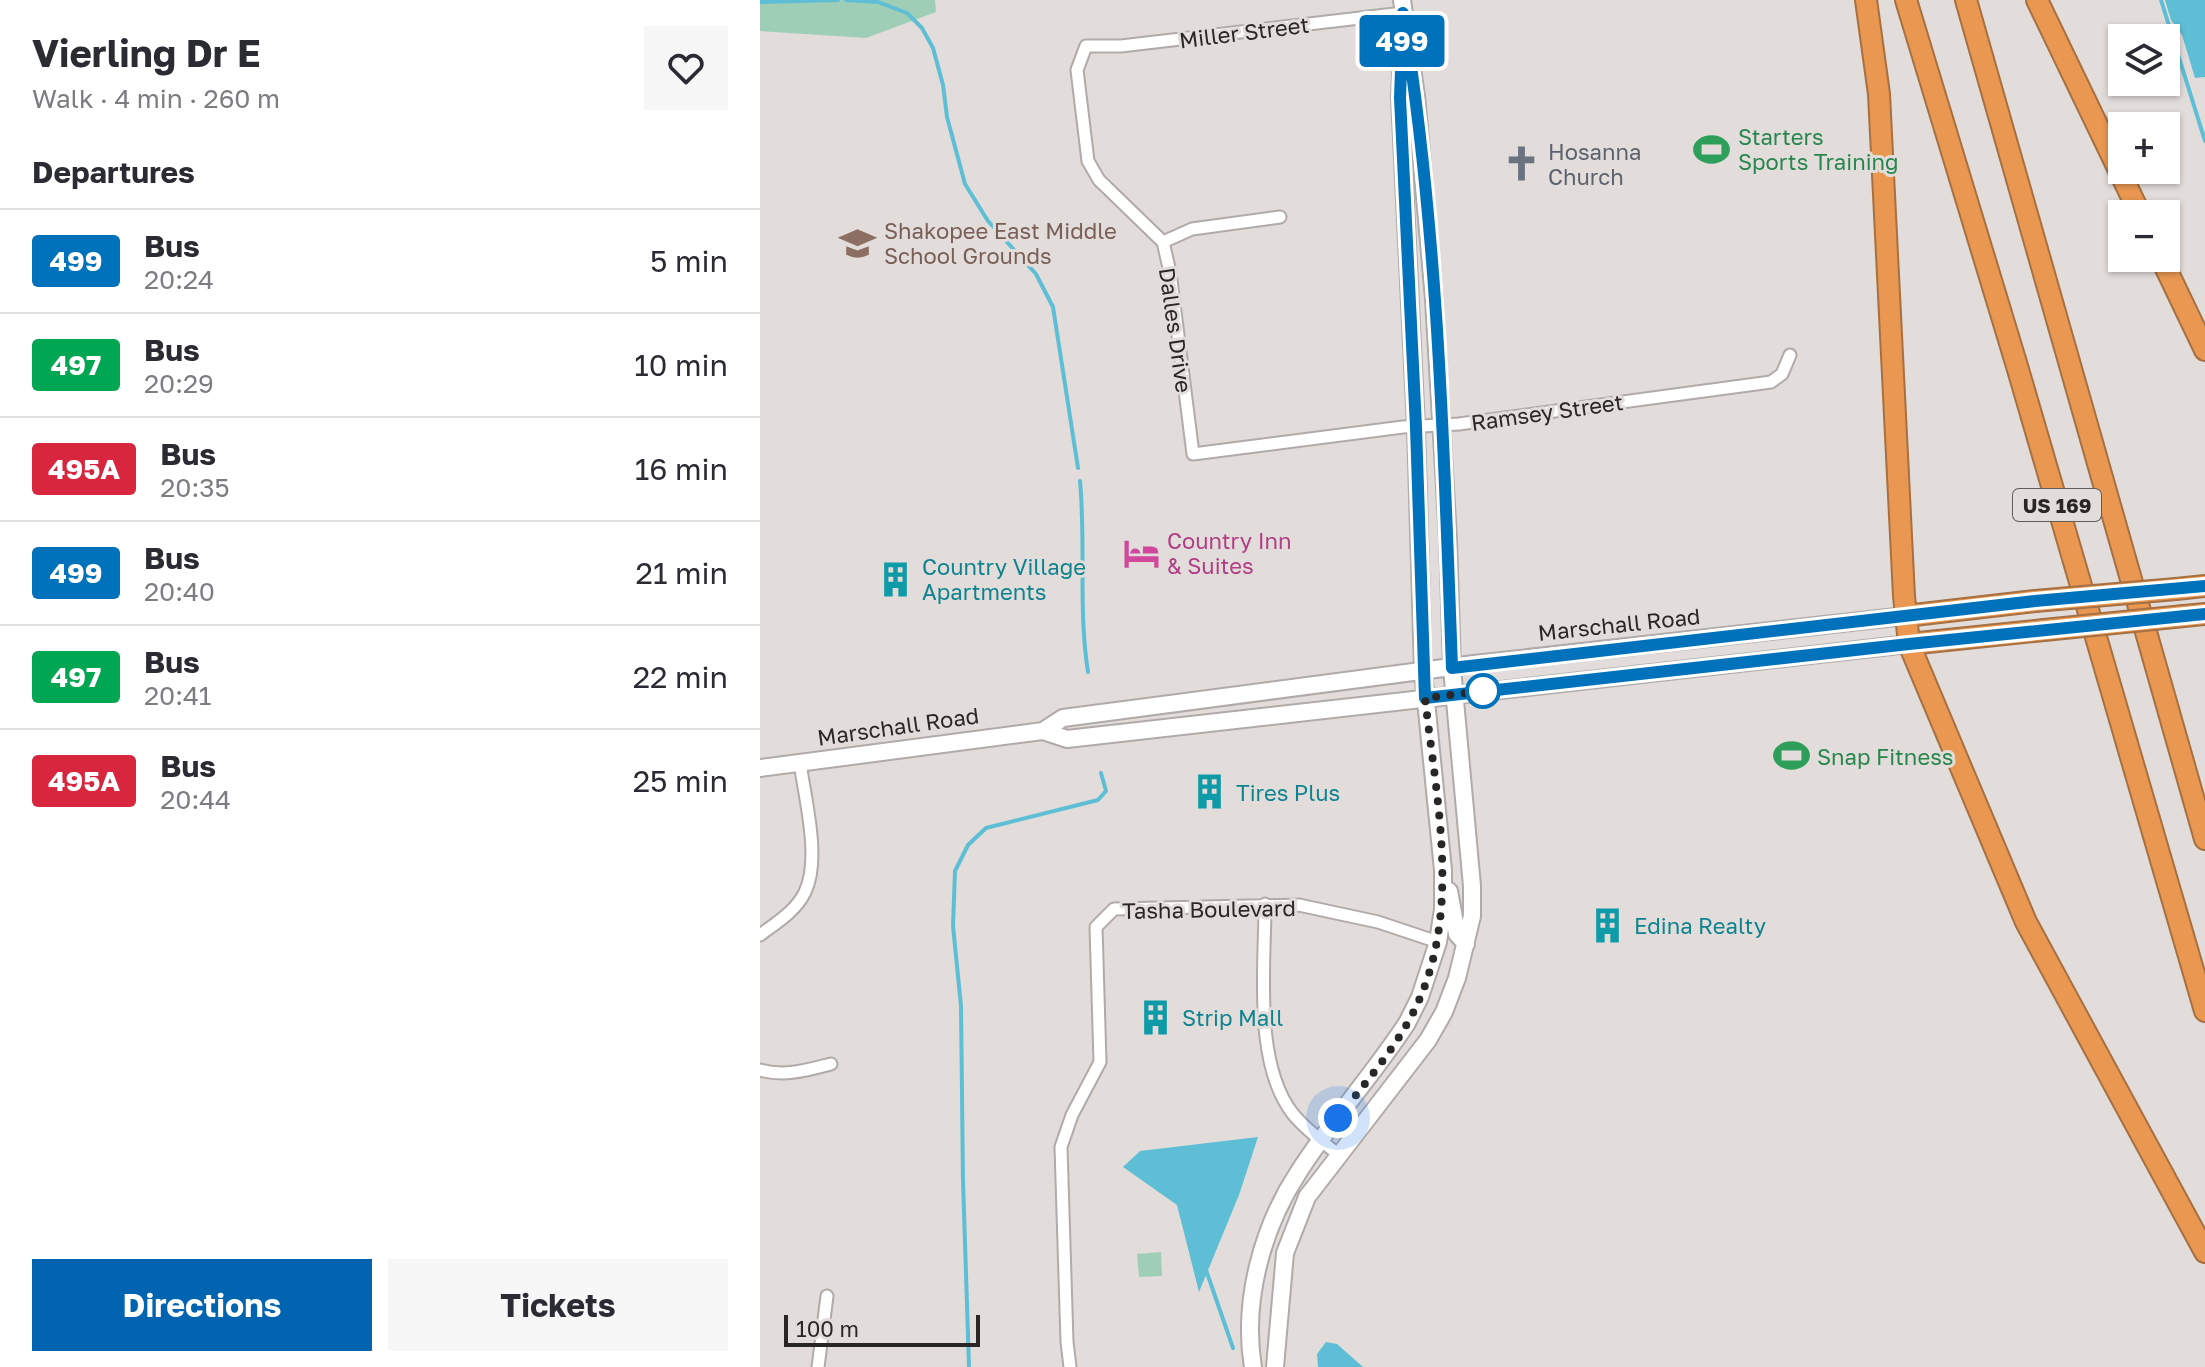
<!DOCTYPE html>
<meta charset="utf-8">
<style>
body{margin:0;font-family:"Golos Text",sans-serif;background:#f7f7f7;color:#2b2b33;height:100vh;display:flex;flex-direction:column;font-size:30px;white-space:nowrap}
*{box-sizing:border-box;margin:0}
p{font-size:26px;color:#7c7c81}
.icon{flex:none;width:44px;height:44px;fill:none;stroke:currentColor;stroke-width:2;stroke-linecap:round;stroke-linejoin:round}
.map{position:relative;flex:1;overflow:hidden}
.details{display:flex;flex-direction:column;background:#fff;width:760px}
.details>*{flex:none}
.badge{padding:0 16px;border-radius:6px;font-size:28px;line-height:52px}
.tools{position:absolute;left:1348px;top:24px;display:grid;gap:16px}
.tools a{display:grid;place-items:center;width:72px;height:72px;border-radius:0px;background:#fff;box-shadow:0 2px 6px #0004;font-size:40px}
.scale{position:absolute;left:24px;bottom:20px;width:196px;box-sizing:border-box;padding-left:8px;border:4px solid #282726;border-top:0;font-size:22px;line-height:28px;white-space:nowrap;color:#282726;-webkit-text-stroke:6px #e2ddda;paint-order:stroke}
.you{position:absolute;width:40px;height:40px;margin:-20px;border:6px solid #fff;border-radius:50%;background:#1a73e8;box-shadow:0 0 0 12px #1a73e833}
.map>.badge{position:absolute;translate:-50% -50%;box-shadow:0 0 0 4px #fff}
h2{padding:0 32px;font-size:30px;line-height:72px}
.round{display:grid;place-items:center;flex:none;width:84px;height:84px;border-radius:0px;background:#f7f7f7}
.summary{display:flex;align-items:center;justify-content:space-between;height:136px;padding:0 32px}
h1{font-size:38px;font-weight:700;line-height:60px}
.action{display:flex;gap:16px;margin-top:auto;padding:16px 32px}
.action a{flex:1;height:92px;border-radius:0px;background:#0064b0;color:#fff;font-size:32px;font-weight:700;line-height:92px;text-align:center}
.action a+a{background:#f7f7f7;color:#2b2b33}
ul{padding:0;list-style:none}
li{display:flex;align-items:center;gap:24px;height:104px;padding:0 32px;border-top:2px solid #e1e1e2}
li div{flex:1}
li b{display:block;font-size:30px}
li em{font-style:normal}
li .badge{min-width:88px;font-weight:700;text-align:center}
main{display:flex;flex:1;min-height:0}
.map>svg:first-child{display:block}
.green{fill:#9fceb7}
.water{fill:#5ebed5}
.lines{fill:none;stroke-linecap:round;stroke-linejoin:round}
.stream{stroke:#5ebed5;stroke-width:4}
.street-casing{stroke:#b0aba8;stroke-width:15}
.secondary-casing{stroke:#b0aba8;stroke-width:20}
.highway-casing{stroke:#a67042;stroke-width:24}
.street{stroke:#fff;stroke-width:11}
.secondary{stroke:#fff;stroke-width:16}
.highway{stroke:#ea9851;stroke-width:20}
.highway-bridge-casing{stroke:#a67042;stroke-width:24;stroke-linecap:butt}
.highway-bridge{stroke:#ea9851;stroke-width:20}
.line-casing{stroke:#fff;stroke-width:18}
.line{stroke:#0072bc;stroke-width:12}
.walk{stroke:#282726;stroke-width:8;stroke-dasharray:0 14.4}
.stop-dot{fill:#fff;stroke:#0072bc;stroke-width:4}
.labels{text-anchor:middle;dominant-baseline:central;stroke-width:6;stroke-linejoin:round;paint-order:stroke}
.shield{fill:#e2ddda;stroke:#605e5c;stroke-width:2}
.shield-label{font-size:20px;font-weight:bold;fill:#282726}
.street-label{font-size:22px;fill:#282726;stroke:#e2ddda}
.leisure-label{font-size:22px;fill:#27864d;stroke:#e2ddda;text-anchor:start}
.worship-label{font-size:22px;fill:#5b616d;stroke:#e2ddda;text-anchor:start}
.education-label{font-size:22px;fill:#785e54;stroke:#e2ddda;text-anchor:start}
.hotel-label{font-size:22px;fill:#b23c85;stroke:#e2ddda;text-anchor:start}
.culture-label{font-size:22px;fill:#0d838f;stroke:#e2ddda;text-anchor:start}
</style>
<main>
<section class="details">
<div class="summary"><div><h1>Vierling Dr E</h1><p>Walk · 4 min · 260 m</p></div><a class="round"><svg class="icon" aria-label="heart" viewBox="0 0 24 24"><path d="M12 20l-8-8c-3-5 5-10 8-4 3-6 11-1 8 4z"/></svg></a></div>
<h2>Departures</h2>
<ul>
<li><span class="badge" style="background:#0072bc;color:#fff">499</span><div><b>Bus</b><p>20:24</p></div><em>5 min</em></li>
<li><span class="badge" style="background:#00a651;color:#fff">497</span><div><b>Bus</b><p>20:29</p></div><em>10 min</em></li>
<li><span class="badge" style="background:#d7263d;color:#fff">495A</span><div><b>Bus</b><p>20:35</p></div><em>16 min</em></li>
<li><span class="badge" style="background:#0072bc;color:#fff">499</span><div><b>Bus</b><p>20:40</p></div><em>21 min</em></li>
<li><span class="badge" style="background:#00a651;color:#fff">497</span><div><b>Bus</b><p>20:41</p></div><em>22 min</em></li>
<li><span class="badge" style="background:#d7263d;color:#fff">495A</span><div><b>Bus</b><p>20:44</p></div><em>25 min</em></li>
</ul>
<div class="action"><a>Directions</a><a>Tickets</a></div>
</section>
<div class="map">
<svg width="1445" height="1367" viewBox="0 0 1445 1367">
<rect width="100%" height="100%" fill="#e2ddda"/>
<path class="green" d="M0,0H175L176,12L106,38L0,31Z
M401,1252L402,1276L379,1277L377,1254Z"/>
<path class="water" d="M1405,0H1445V77L1435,78L1422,35L1411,20Z
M498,1137L479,1195L439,1292L417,1205L363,1167L380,1151Z
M566,1342L577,1344L603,1367H558L557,1354Z"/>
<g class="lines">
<path class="stream" d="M86,0L118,2L147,13L162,28L173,48L183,85L187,117L205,184L228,221L276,274L293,307L318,468
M1401,0L1445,141
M0,2L78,0
M320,481C326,545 318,609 328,672
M445,1267L473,1348
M209,1367L203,1181L201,1006L193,926L195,871L208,845L226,828L338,800L346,791L341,773"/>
<defs>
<path id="street" d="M643,13L361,46H326L317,70L328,161L339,180L403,242L410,272L433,454L643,427L699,424L1011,382L1022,374L1030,355
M403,242L432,229L520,217
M505,904C505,967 493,1063 533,1114C546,1130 563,1142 579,1155
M0,935C16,923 36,911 45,892C61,859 45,799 40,763
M0,1070C25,1077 47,1070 71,1064
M58,1367L67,1296
M310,1367L307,1342L301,1147L312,1115L340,1062L336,927L354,909L539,905L618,922L678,942"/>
<path id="secondary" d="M283,731L307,739L1149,644
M0,768L283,731L303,718L714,664L1145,616
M689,891L697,934L706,944
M493,1367C482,1302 502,1228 538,1173C571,1121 613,1075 647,1023L660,997L678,942L683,909V870L663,671L656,427L640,98L642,54
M515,1367L525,1253L547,1197L668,1040L684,1012L697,978L712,916V886L692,668L688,539L674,299L656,96L642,0"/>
<path id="highway" d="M1106,0L1119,94L1144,596L1149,644L1266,922L1445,1252
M1146,0L1257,366L1445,1011
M1206,0L1445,839
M1277,0L1380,214
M1401,258L1445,350
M1416,589L1445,586
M1145,616L1275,601
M1424,616L1445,614
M1149,644L1284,630"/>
</defs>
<use href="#street" class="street-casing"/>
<use href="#secondary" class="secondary-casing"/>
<use href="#highway" class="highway-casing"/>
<use href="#street" class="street"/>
<use href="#secondary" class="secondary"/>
<use href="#highway" class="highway"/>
<defs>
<path id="highway-bridge" d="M1275,601L1416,589
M1284,630L1424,616"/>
</defs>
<use href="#highway-bridge" class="highway-bridge-casing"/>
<use href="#highway-bridge" class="highway-bridge"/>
</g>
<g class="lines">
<defs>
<path id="line" d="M1445,586L1275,601L692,668C684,449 678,229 643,13L640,98L656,427L665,698L1149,644L1445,614"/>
</defs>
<use href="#line" class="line-casing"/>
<use href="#line" class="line"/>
<path class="walk" d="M578,1118C602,1087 628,1057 647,1024C705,924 677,806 665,698L723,691"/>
</g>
<defs>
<symbol id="stadium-bare" viewBox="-9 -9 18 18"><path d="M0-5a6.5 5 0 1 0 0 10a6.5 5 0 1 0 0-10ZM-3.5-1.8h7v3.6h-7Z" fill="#2e9e5b" stroke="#e2ddda" stroke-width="2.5" paint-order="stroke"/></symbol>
<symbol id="church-bare" viewBox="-9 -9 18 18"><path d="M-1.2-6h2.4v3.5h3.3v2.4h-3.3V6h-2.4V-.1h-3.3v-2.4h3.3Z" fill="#6b7280" stroke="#e2ddda" stroke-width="2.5" paint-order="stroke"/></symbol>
<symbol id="school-bare" viewBox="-9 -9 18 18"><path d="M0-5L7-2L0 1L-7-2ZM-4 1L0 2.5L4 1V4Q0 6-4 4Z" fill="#8d6e63" stroke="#e2ddda" stroke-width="2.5" paint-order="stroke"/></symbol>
<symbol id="hotel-bare" viewBox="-9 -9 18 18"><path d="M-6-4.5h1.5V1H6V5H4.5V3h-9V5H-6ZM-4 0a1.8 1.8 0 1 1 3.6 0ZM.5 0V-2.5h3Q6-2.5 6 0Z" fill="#d1479c" stroke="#e2ddda" stroke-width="2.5" paint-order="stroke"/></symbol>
<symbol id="building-bare" viewBox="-9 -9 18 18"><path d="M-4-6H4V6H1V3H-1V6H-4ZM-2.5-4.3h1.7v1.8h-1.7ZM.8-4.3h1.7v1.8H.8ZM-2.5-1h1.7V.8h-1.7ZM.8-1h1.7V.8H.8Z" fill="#0f9aa8" stroke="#e2ddda" stroke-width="2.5" paint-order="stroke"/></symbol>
</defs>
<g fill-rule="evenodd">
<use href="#stadium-bare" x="926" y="124" width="51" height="51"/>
<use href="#church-bare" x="736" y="138" width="51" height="51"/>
<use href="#school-bare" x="72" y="218" width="51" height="51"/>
<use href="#hotel-bare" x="356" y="528" width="51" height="51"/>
<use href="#building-bare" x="110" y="554" width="51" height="51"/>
<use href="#stadium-bare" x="1006" y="730" width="51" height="51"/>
<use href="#building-bare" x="424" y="766" width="51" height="51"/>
<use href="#building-bare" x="822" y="900" width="51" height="51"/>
<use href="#building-bare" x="370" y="992" width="51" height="51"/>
</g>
<circle class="stop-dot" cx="723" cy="691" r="16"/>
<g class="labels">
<rect class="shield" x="1253" y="489" width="88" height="32" rx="6"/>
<g class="shield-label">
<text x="1297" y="505">US 169</text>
</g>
<g class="street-label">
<text transform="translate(484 32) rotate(-7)">Miller Street</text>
<text transform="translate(416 330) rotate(82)">Dalles Drive</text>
<text transform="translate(787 412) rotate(-8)">Ramsey Street</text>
<text transform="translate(859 624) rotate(-6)">Marschall Road</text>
<text transform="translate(138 726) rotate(-8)">Marschall Road</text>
<text transform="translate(449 909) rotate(-1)">Tasha Boulevard</text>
</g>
<g class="leisure-label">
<text x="978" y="136">Starters<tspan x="978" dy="25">Sports Training</tspan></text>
<text x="1057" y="756">Snap Fitness</text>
</g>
<g class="worship-label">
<text x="788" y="151">Hosanna<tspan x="788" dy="25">Church</tspan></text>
</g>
<g class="education-label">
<text x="124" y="230">Shakopee East Middle<tspan x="124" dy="25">School Grounds</tspan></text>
</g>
<g class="hotel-label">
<text x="407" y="540">Country Inn<tspan x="407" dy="25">&amp; Suites</tspan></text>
</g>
<g class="culture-label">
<text x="162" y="566">Country Village<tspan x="162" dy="25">Apartments</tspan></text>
<text x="476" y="792">Tires Plus</text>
<text x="874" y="925">Edina Realty</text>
<text x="422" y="1017">Strip Mall</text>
</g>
</g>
</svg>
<div class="tools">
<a><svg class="icon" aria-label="layers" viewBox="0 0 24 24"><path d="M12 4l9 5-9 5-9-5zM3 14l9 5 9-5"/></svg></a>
<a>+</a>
<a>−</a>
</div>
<div class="scale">100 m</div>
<div class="you" style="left:578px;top:1118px"></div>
<b class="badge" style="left:642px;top:41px;background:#0072bc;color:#fff">499</b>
</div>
</main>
